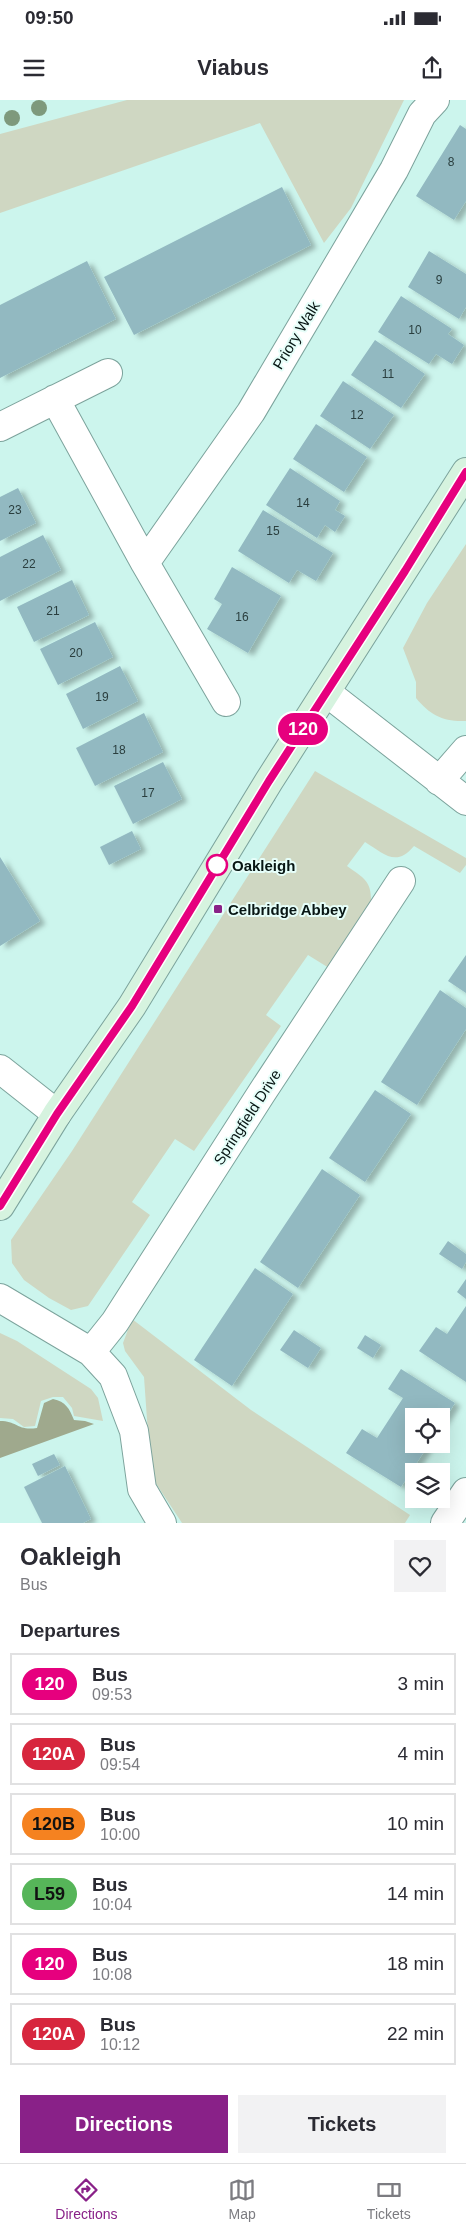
<!DOCTYPE html>
<style>
body{margin:0;font-family:Helvetica,sans-serif;background:#f2f2f3;color:#2b2b33;height:100vh;display:flex;flex-direction:column;font-size:19px;white-space:nowrap}
*{box-sizing:border-box;margin:0}
p{font-size:16px;color:#7c7c81}
.icon{flex:none;width:28px;height:28px;fill:none;stroke:currentColor;stroke-width:2;stroke-linecap:round;stroke-linejoin:round}
.map{position:relative;height:1423px;overflow:hidden}
.panel{display:flex;flex-direction:column;background:#fff;flex:1}
.panel>*{flex:none}
.badge{padding:0 10px;border-radius:16px;font-size:18px;line-height:32px}
.buttons{position:absolute;left:405px;top:1308px;display:grid;gap:10px}
.buttons a{display:grid;place-items:center;width:45px;height:45px;border-radius:0px;background:#fff;box-shadow:0 5px 20px #0002;font-size:25px}
.map>.badge{position:absolute;translate:-50% -50%;box-shadow:0 0 0 2px #fff}
h2{padding:0 20px;font-size:19px;line-height:45px}
.round{display:grid;place-items:center;flex:none;width:52px;height:52px;border-radius:0px;background:#f2f2f3}
.overview{display:flex;align-items:center;justify-content:space-between;height:85px;padding:0 20px}
h1{font-size:24px;font-weight:800;line-height:38px}
.action{display:flex;gap:10px;margin-top:auto;padding:10px 20px}
.action a{flex:1;height:58px;border-radius:0px;background:#892188;color:#fff;font-size:20px;font-weight:800;line-height:58px;text-align:center}
.action a+a{background:#f2f2f3;color:#2b2b33}
ul{padding:0;list-style:none}
li{display:flex;align-items:center;gap:15px;height:62px;margin:0 10px 8px;padding:0 10px;border:2px solid #e1e1e2;border-radius:0px}
li div{flex:1}
li b{display:block;font-size:19px}
li em{font-style:normal}
li .badge{min-width:55px;font-weight:700;text-align:center}
.status{display:flex;justify-content:space-between;align-items:center;height:35px;padding:0 25px;background:#fff;direction:ltr}
.status svg{height:14px;fill:currentColor}
header{display:flex;justify-content:space-between;align-items:center;height:65px;padding:0 20px;background:#fff;font-size:22px;font-weight:800}
.tab-bar{display:flex;justify-content:space-around;align-items:center;height:70px;border-top:1px solid #e1e1e2;background:#fff;font-size:14px;color:#7c7c81}
.tab-bar a{display:grid;justify-items:center;gap:2px}
.tab-bar .current{color:#892188}
.map>svg:first-child{display:block}
.green{fill:#cfd7c2}
.forest{fill:#9fa98d}
.building{fill:#92b9c1;filter:url(#shadow)}
.lines{fill:none;stroke-linecap:round;stroke-linejoin:round}
.minor-casing{stroke:#7ca39c;stroke-width:30}
.secondary-casing{stroke:#7ca39c;stroke-width:30}
.minor{stroke:#fff;stroke-width:28}
.secondary{stroke:#d6f3df;stroke-width:28}
.tree{fill:#7e997c}
.line-casing{stroke:#fff;stroke-width:11}
.line{stroke:#e6007e;stroke-width:8}
.stop-dot{fill:#fff;stroke:#e6007e;stroke-width:2.5}
.poi-dot{fill:#892188;stroke:#e6fef9;stroke-width:2}
.labels{text-anchor:middle;dominant-baseline:central;stroke-width:4;stroke-linejoin:round;paint-order:stroke}
.number-label{font-size:12px;fill:#2a3e3e}
.street-label{font-size:15px;fill:#071513;stroke:#e6fef9}
.stop-label{font-size:15px;font-weight:bold;fill:#071513;stroke:#e6fef9;text-anchor:start}
.poi-label{font-size:15px;font-weight:bold;fill:#071513;stroke:#e6fef9;text-anchor:start}
</style>
<div class="status"><b>09:50</b><svg viewBox="0 0 49 12"><path d="M0 12V9h3v3zM5 12V6h3v6zM10 12V3h3v9zM15 12V0h3v12zM26 1h20v11H26zM47 4h2v5h-2z"/></svg></div>
<header><svg class="icon" aria-label="menu" viewBox="0 0 24 24"><path d="M4 6h16M4 12h16M4 18h16"/></svg>Viabus<svg class="icon" aria-label="share" viewBox="0 0 24 24"><path d="M12 15V3M7 8l5-5 5 5M5 13v7h14v-7"/></svg></header>
<div class="map">
<svg width="466" height="1423" viewBox="0 0 466 1423">
<defs>
<filter id="shadow"><feDropShadow dx="5.5" dy="3" stdDeviation="2.5" flood-color="#0004"/></filter>
</defs>
<rect width="100%" height="100%" fill="#ccf5ed"/>
<path class="green" d="M127,0H404L351,108L324,143L260,23L0,113V34Z
M466,444V621C443,622 430,615 416,598V582L403,548L427,503Z
M315,671L466,758V765L460,773L414,746C396,768 383,753 365,742L347,766C365,779 372,781 371,805L329,868L308,855L266,915L281,926L194,1051L175,1039L132,1102L150,1115L88,1206L71,1210L49,1198L24,1180L12,1163L11,1140L72,1051Z
M132,1219L251,1310L410,1415L405,1423H182L151,1376L144,1277L125,1251L123,1243Z
M0,1233L17,1241L91,1289L98,1298L103,1321L74,1316L72,1308L63,1297H53L41,1301L35,1326L24,1327L13,1319L0,1318Z"/>
<path class="forest" d="M53,1299C66,1302 69,1308 74,1320L85,1321L94,1324L0,1358V1321C18,1321 17,1331 37,1328L44,1303Z"/>
<path class="building" d="M460,25L466,29V101L454,120L416,96Z
M282,87L311,145L134,235L104,177Z
M429,151L466,174V207L459,219L408,187Z
M87,161L116,219L0,278V205Z
M401,196L452,229L448,234L464,245L452,264L436,254L429,264L378,232Z
M375,240L425,274L401,308L351,275Z
M343,281L394,315L370,349L320,316Z
M316,324L367,357L344,392L293,359Z
M290,368L340,401L335,410L345,416L335,432L325,425L317,438L266,405Z
M18,388L36,423L0,441V397Z
M263,410L333,453L316,481L297,470L289,483L238,451Z
M43,435L61,470L0,501V457Z
M232,467L281,496L248,553L207,529L222,504L214,499Z
M72,480L89,515L34,542L17,507Z
M95,522L113,557L58,585L40,549Z
M120,566L138,601L83,629L66,594Z
M144,613L163,652L95,686L76,648Z
M163,662L182,699L133,724L114,686Z
M132,731L141,749L109,765L100,747Z
M0,757L40,821L0,846Z
M466,855V893L448,881Z
M440,890L466,908V929L417,1005L381,982Z
M375,990L411,1014L365,1082L329,1058Z
M322,1069L360,1095L298,1188L260,1162Z
M448,1141L466,1154V1162L462,1169L439,1154Z
M255,1168L293,1194L232,1286L194,1260Z
M466,1179V1199L457,1192Z
M466,1206V1282L419,1251L436,1227L447,1234Z
M294,1230L321,1248L308,1268L280,1250Z
M365,1235L381,1245L373,1258L357,1248Z
M401,1269L455,1303L441,1325V1316H414V1344H429L401,1387L346,1353L362,1329L377,1338L403,1298L388,1289Z
M54,1354L60,1365L38,1376L32,1364Z
M65,1366L91,1419L83,1423H42L24,1387Z"/>
<g class="lines">
<defs>
<path id="minor" d="M55,299L145,463
M0,327L108,273
M326,592L466,701
M226,602L145,463L251,312L394,70L422,14L435,0
M439,681L466,650
M0,969L57,1014
M0,1198L91,1252L113,1276L134,1331L142,1389L162,1423
M91,1252L115,1222L261,994L401,781
M445,1423L466,1392"/>
<path id="secondary" d="M0,1106L57,1014L132,906L269,681L466,372"/>
</defs>
<use href="#minor" class="minor-casing"/>
<use href="#secondary" class="secondary-casing"/>
<use href="#minor" class="minor"/>
<use href="#secondary" class="secondary"/>
</g>
<g class="tree">
<circle cx="39" cy="8" r="8"/>
<circle cx="12" cy="18" r="8"/>
</g>
<g class="lines">
<defs>
<path id="line" d="M0,1106L57,1014L132,906L269,681L405,471L466,372"/>
</defs>
<use href="#line" class="line-casing"/>
<use href="#line" class="line"/>
</g>
<circle class="stop-dot" cx="217" cy="765" r="10"/>
<rect class="poi-dot" x="213" y="804" width="10" height="10" rx="2.5"/>
<g class="labels">
<g class="number-label">
<text x="451" y="62">8</text>
<text x="439" y="180">9</text>
<text x="415" y="230">10</text>
<text x="388" y="274">11</text>
<text x="357" y="315">12</text>
<text x="303" y="403">14</text>
<text x="15" y="410">23</text>
<text x="273" y="431">15</text>
<text x="29" y="464">22</text>
<text x="53" y="511">21</text>
<text x="242" y="517">16</text>
<text x="76" y="553">20</text>
<text x="102" y="597">19</text>
<text x="119" y="650">18</text>
<text x="148" y="693">17</text>
</g>
<g class="street-label">
<text transform="translate(296 235) rotate(-59)">Priory Walk</text>
<text transform="translate(247 1017) rotate(-57)">Springfield Drive</text>
</g>
<g class="stop-label">
<text x="232" y="765">Oakleigh</text>
</g>
<g class="poi-label">
<text x="228" y="809">Celbridge Abbey</text>
</g>
</g>
</svg>
<div class="buttons">
<a><svg class="icon" aria-label="locate" viewBox="0 0 24 24"><circle cx="12" cy="12" r="6"/><path d="M12 2v4M12 18v4M2 12h4M18 12h4"/></svg></a>
<a><svg class="icon" aria-label="layers" viewBox="0 0 24 24"><path d="M12 4l9 5-9 5-9-5zM3 14l9 5 9-5"/></svg></a>
</div>
<b class="badge" style="left:303px;top:629px;background:#e6007e;color:#fff">120</b>
</div>
<section class="panel">
<div class="overview"><div><h1>Oakleigh</h1><p>Bus</p></div><a class="round"><svg class="icon" aria-label="heart" viewBox="0 0 24 24"><path d="M12 20l-8-8c-3-5 5-10 8-4 3-6 11-1 8 4z"/></svg></a></div>
<h2>Departures</h2>
<ul>
<li><span class="badge" style="background:#e6007e;color:#fff">120</span><div><b>Bus</b><p>09:53</p></div><em>3 min</em></li>
<li><span class="badge" style="background:#d7263d;color:#fff">120A</span><div><b>Bus</b><p>09:54</p></div><em>4 min</em></li>
<li><span class="badge" style="background:#f58220;color:#111">120B</span><div><b>Bus</b><p>10:00</p></div><em>10 min</em></li>
<li><span class="badge" style="background:#56b559;color:#111">L59</span><div><b>Bus</b><p>10:04</p></div><em>14 min</em></li>
<li><span class="badge" style="background:#e6007e;color:#fff">120</span><div><b>Bus</b><p>10:08</p></div><em>18 min</em></li>
<li><span class="badge" style="background:#d7263d;color:#fff">120A</span><div><b>Bus</b><p>10:12</p></div><em>22 min</em></li>
</ul>
<div class="action"><a>Directions</a><a>Tickets</a></div>
</section>
<nav class="tab-bar">
<a class="current"><svg class="icon" aria-label="directions" viewBox="0 0 24 24"><path d="M12 3l9 9-9 9-9-9zM9 14v-3h6M13 9l2 2-2 2"/></svg>Directions</a>
<a><svg class="icon" aria-label="map" viewBox="0 0 24 24"><path d="M3 6l6-2 6 2 6-2v14l-6 2-6-2-6 2zM9 4v14M15 6v14"/></svg>Map</a>
<a><svg class="icon" aria-label="tickets" viewBox="0 0 24 24"><path d="M3 7h18v10H3zM15 7v10"/></svg>Tickets</a>
</nav>
